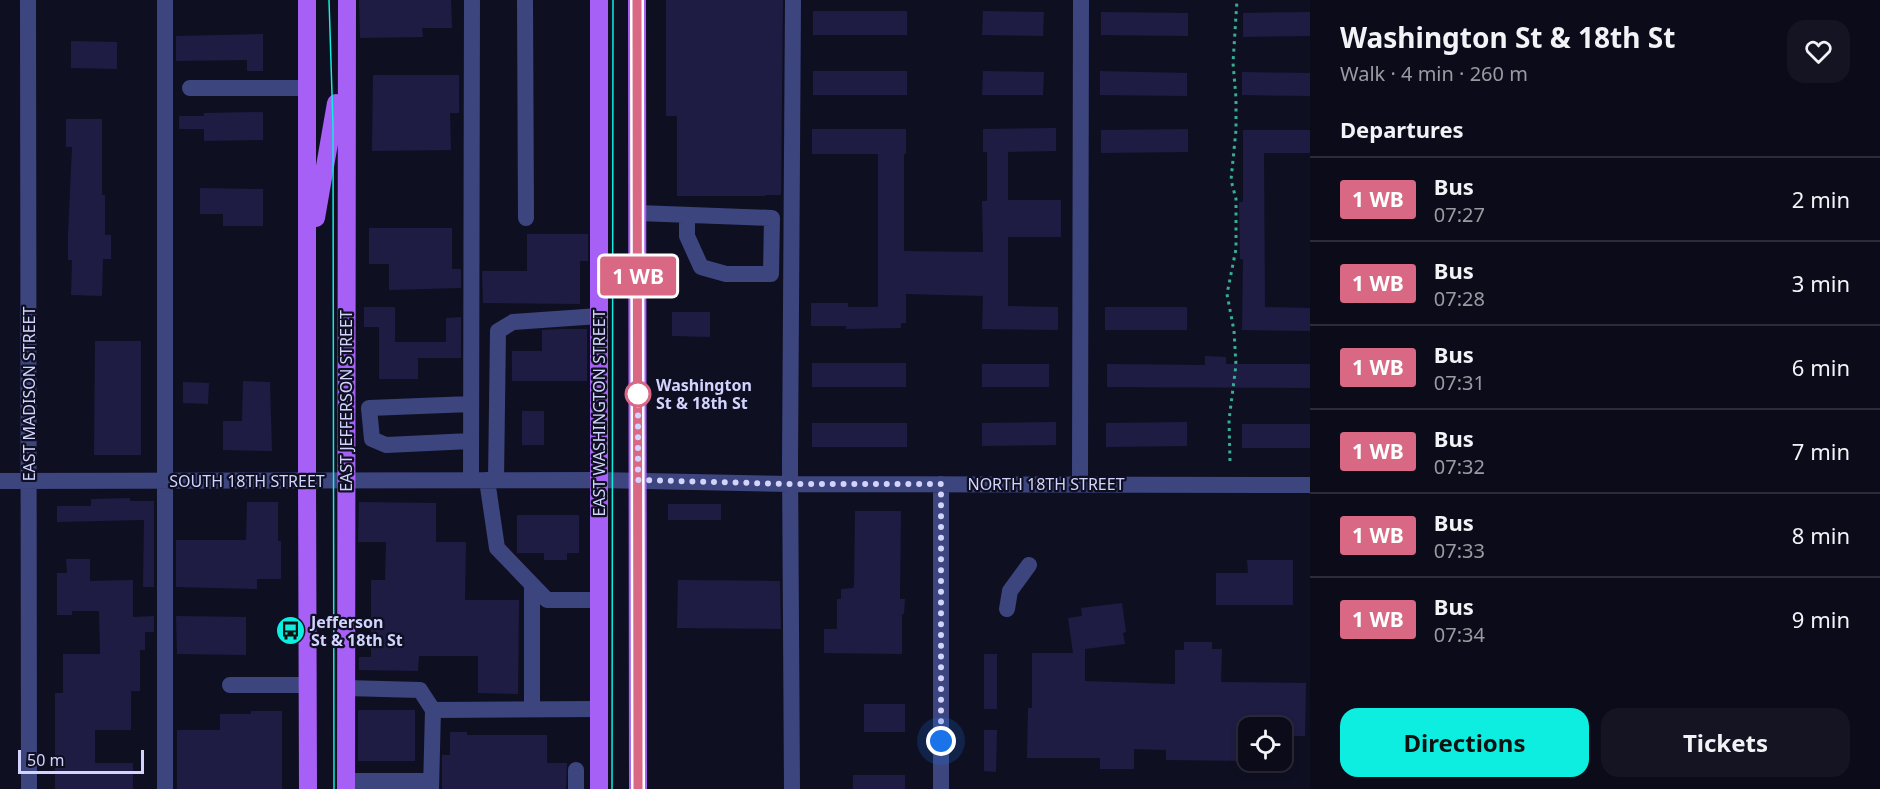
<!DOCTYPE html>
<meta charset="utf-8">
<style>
body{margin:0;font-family:"Noto Sans",sans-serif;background:#141423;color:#f1f3f6;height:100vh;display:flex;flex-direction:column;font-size:22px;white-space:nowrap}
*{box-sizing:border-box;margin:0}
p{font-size:20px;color:#9a9ba2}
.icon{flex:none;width:33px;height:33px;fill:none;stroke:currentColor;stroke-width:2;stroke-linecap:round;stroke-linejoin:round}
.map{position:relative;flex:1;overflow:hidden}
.sheet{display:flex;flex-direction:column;background:#0b0b1a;width:570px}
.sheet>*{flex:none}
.badge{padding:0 12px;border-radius:4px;font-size:21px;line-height:39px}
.buttons{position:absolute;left:1238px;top:717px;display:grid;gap:12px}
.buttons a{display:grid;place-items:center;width:54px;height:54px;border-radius:12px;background:#0b0b1a;box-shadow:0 3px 9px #0003,0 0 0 2px #2b2b39;font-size:30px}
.scale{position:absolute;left:18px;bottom:15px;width:126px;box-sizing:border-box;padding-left:6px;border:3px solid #d2d4fd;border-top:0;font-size:16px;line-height:21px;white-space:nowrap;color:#d2d4fd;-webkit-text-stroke:4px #0f0f22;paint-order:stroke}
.you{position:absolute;width:30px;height:30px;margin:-15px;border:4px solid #fff;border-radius:50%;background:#1a73e8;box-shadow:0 0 0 9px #1a73e833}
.map>.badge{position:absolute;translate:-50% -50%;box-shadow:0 0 0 3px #fff}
h2{padding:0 30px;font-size:22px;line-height:54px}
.round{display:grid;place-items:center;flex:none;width:63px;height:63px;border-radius:18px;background:#141423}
.overview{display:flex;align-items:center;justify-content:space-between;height:102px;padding:0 30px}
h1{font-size:28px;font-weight:700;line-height:45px}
.cta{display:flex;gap:12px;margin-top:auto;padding:12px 30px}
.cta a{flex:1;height:69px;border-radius:18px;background:#0deee0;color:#111;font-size:24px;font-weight:700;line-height:69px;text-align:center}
.cta a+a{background:#141423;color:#f1f3f6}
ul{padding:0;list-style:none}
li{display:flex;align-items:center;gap:18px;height:84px;padding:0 30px;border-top:2px solid #2b2b39}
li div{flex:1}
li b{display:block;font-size:22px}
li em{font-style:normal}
li .badge{min-width:66px;font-weight:700;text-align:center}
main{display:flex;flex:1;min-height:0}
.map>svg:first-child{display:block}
.building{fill:#1e1c42}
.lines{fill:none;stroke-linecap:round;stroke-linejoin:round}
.path{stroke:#35ae93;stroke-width:3;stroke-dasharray:3 4.5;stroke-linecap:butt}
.minor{stroke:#3d457e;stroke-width:16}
.major{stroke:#a660f6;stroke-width:18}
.tram{stroke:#0deee0;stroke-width:1.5}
.line-casing{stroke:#fff;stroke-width:14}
.line{stroke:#d96885;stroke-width:9}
.walk{stroke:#d2d4fd;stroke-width:6;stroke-dasharray:0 10.8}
.stop-dot{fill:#fff;stroke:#d96885;stroke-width:3}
.labels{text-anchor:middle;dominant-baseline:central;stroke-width:4.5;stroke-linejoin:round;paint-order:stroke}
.stop-label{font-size:16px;font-weight:bold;fill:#d2d4fd;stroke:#0f0f22;text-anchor:start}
.street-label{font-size:16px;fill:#d2d4fd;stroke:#0f0f22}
.poi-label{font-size:16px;font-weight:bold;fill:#d2d4fd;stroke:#0f0f22;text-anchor:start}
</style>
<main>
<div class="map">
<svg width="1310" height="789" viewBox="0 0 1310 789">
<rect width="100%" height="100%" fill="#0f0f22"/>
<path class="building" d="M359,0H451L452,28H422L423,37L360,38Z
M666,0H783L781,195H765V196H677V116H666Z
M813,11H907V35H813Z
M983,11L1044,12L1043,36L982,35Z
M1101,12L1188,13V36L1101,35Z
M1310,12V36L1243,37V13Z
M263,34V71H247V60L176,61V36Z
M71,41L117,42V69L71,68Z
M813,71H907V95H813Z
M983,71L1044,72L1043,95H982Z
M1100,71L1187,73V96L1100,95Z
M1242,72L1310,73V96L1242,95Z
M373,75H459V113H450L451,150L372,151Z
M263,112V140L204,141V129H179V116H204V113Z
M66,119H102V195H105V235H111V259H103L102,296L71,295L72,260H68V235L72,147H66Z
M1056,128V151L1008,152V200H1061V237H1008V306L1058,307V330L982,329L983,296L906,294V323H901V328L846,329V326H811V303H848V307H878V154H812V129H906V154H904V251L983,252L982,201H987V152H983V129Z
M1188,129V152L1101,153V130Z
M1243,130H1310V153H1264L1265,307L1310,308V331L1242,330L1243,259H1240L1239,202H1243Z
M200,188L263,189V226H223V214H200Z
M369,228H452V269H461V288L389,290V264H369Z
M527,234H588V261H580V304L483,303L482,271H527Z
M364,307H395V342H446V318L461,317V358H418V379H379V327H364Z
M1105,307H1187V330H1105Z
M672,312H710V337L672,336Z
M559,329H587V381H512V351H542V330Z
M95,341H141V455H94Z
M1205,356L1226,357V364H1310V388L1107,387V364L1205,365Z
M812,363H906V387H812Z
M982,364H1049V387H982Z
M243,381L270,382L272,451L223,450V421H242Z
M183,382L209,383L208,404L183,403Z
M522,411H544V445H522Z
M1056,422V445L982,446V423Z
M1187,422V446L1106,447V423Z
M812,423H907V447H812Z
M1242,424H1310V448H1242Z
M130,498V501H154V587H143L144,520L57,522V506H91V499Z
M247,502H278V541H281V579H257V589L176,587V540H246Z
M359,502L436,503V542H466L465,600H519L518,694L478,693V656H419L418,671L359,670V657H371V580H385L386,542H358Z
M668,504H721V520H668Z
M855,511H901L900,599H905L904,614H902V654L824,653V629H837V599H841V589L853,588L854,585Z
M517,515H579V553H567V560H544V553H517Z
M66,559H90V581L133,580V617L154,616V632H145V650H140V691H131V730H95V763H133V789H55V693H63V654H100L99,611H72V615H57V573H67Z
M1247,560H1293V605H1216V573H1248Z
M678,580L780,581L781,629L677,628Z
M1122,603L1126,632L1123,633L1125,644L1085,649V681L1175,684V650H1184V642H1212V649H1222L1221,682L1306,683L1305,736H1281V728H1248V761L1166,760V750L1134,749V769H1100V758H1027L1028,708H1032V653H1073L1068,618L1082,616L1081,608Z
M176,616L246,617V655L177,654Z
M984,654H997V709H984Z
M864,704H905V732H864Z
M358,710H415V761H358Z
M251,711H282V789H177V730H220V714H251Z
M984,730H997L996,772L984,771Z
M450,732H467V735H547V763H567L566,789H442V755H450Z
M853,775H905V789H853Z"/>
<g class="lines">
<path class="path" d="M1230,461L1229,420L1236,365L1234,331L1227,294L1236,249V199L1231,180L1236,130V98L1233,63L1237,0"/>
<path class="minor" d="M28,0L29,789
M525,0L526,218
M190,88H307
M638,213L772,218L771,274H726L701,267L687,236V215
M471,404L369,408L372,439L386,445L471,441
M471,480L472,0
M487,480L497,548L547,600H599
M496,480L498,331L513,322L599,316
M0,481L599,480L790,484L1310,485
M1080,484L1081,0
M532,585V709
M1007,609L1010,591L1029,565
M230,685H308
M346,688L420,690L433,710L599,709
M576,770V789
M346,781H431
M165,789V0
M431,789L433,710
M792,789L790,463L793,0
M941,789V484"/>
<path class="major" d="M307,0V481L308,789
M599,0V789
M637,0L638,789
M316,218L336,103
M346,789L347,0"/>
<path class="tram" d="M329,0L333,125L334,789
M612,789L613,0"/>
</g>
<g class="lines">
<defs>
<path id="line" d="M637,0L638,789"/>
</defs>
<use href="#line" class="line-casing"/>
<use href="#line" class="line"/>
<path class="walk" d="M638,394V480L790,484H941V741"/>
</g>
<defs>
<symbol id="bus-disc" viewBox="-11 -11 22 22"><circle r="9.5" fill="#0deee0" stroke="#0f0f22"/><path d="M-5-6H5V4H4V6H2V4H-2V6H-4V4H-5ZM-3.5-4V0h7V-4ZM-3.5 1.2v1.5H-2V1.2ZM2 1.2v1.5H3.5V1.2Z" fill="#111"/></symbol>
</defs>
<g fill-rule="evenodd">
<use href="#bus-disc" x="274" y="614" width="33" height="33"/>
</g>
<circle class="stop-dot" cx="638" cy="394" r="12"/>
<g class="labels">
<g class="stop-label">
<text x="656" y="385">Washington<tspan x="656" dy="18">St &amp; 18th St</tspan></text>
</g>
<g class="street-label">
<text transform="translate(29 394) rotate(-90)">EAST MADISON STREET</text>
<text transform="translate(346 401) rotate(-90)">EAST JEFFERSON STREET</text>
<text transform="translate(599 413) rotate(-90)">EAST WASHINGTON STREET</text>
<text x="247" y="481">SOUTH 18TH STREET</text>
<text x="1046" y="484">NORTH 18TH STREET</text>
</g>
<g class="poi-label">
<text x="311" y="622">Jefferson<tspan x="311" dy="18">St &amp; 18th St</tspan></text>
</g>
</g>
</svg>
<div class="buttons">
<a><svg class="icon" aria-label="locate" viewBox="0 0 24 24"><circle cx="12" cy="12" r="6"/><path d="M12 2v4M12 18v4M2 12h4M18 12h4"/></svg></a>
</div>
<div class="scale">50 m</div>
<div class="you" style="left:941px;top:741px"></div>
<b class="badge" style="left:638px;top:276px;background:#d96885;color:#fff">1 WB</b>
</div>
<section class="sheet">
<div class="overview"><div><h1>Washington St &amp; 18th St</h1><p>Walk · 4 min · 260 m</p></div><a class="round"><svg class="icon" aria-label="heart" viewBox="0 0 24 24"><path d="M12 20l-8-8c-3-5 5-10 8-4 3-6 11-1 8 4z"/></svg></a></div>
<h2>Departures</h2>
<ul>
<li><span class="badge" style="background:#d96885;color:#fff">1 WB</span><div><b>Bus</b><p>07:27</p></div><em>2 min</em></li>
<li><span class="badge" style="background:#d96885;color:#fff">1 WB</span><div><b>Bus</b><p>07:28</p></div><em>3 min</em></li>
<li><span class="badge" style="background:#d96885;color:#fff">1 WB</span><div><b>Bus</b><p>07:31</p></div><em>6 min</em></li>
<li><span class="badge" style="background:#d96885;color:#fff">1 WB</span><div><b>Bus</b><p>07:32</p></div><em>7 min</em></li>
<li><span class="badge" style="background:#d96885;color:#fff">1 WB</span><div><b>Bus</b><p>07:33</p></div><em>8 min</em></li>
<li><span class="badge" style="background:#d96885;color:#fff">1 WB</span><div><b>Bus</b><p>07:34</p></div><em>9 min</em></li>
</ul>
<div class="cta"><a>Directions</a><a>Tickets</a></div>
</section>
</main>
